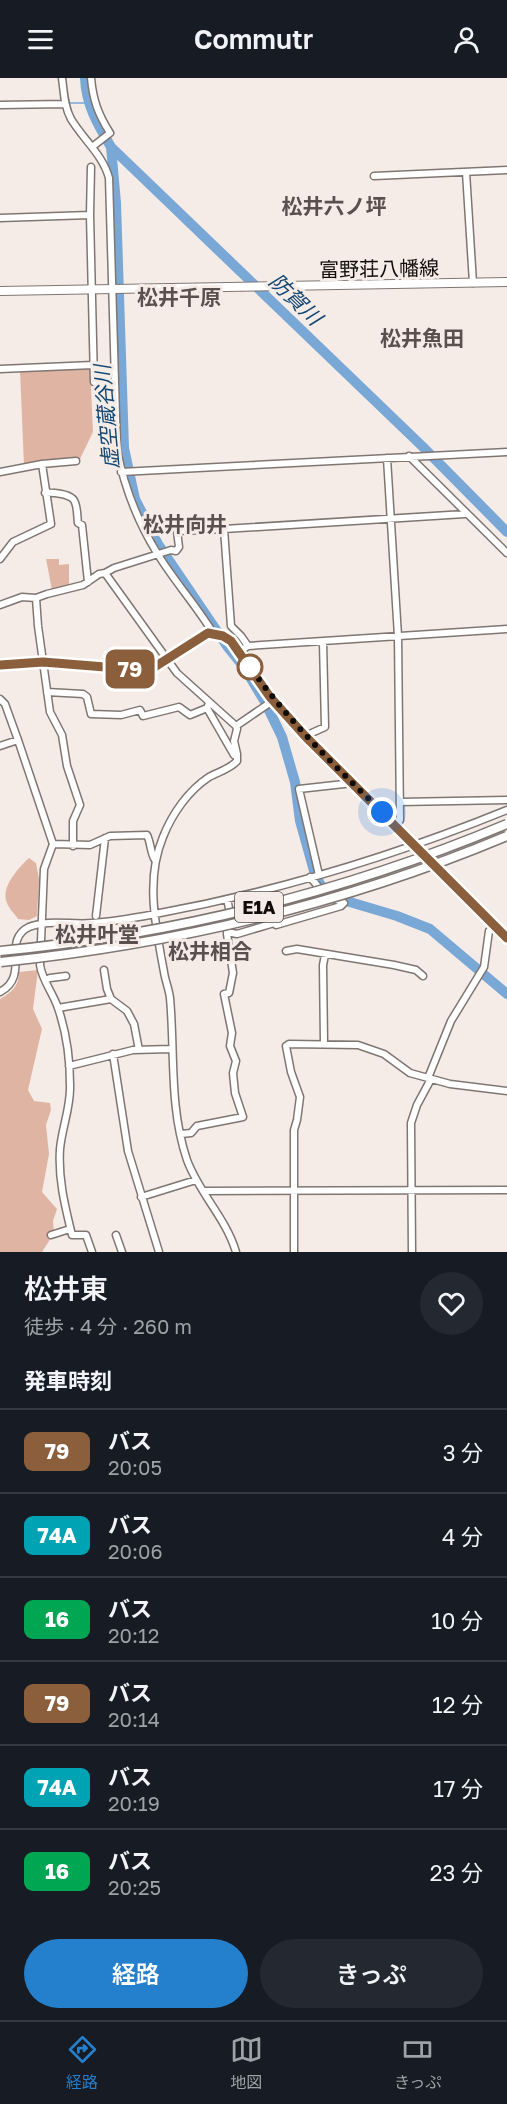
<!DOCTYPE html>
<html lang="ja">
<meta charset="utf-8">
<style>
body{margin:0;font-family:"Golos Text","Noto Sans JP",sans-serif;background:#242831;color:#f1f3f6;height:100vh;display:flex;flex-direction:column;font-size:22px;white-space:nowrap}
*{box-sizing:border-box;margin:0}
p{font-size:20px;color:#9ea1a6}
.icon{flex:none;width:33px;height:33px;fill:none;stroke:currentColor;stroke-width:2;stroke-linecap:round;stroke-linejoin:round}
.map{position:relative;height:1174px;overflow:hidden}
.sheet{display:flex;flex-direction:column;background:#171b24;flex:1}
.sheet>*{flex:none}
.badge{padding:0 12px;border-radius:9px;font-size:21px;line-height:39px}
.you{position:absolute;width:30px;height:30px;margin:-15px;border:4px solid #fff;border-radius:50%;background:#1a73e8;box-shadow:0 0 0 9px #1a73e833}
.map>.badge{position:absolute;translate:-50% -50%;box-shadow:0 0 0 3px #fff}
h2{padding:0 24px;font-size:22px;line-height:54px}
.round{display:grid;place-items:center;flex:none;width:63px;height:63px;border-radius:32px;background:#242831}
.headline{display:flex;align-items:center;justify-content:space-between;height:102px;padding:0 24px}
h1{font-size:28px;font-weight:600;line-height:45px}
.action{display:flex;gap:12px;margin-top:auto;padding:12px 24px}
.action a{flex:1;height:69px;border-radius:36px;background:#247fcc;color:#fff;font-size:24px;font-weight:600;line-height:69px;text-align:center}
.action a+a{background:#242831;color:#f1f3f6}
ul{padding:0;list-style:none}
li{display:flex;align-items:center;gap:18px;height:84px;padding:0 24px;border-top:2px solid #363941}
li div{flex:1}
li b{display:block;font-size:22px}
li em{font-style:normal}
li .badge{min-width:66px;font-weight:700;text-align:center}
header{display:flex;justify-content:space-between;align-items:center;height:78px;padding:0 24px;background:#171b24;font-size:27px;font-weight:600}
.tab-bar{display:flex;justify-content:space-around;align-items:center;height:84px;border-top:2px solid #363941;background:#171b24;font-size:16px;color:#9ea1a6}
.tab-bar a{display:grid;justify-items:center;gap:3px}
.tab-bar .active{color:#247fcc}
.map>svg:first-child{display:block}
.green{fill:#dfb4a3}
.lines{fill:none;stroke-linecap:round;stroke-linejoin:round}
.stream{stroke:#79a8d7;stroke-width:1.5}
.river{stroke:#79a8d7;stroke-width:10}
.minor-casing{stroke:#7f7672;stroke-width:9}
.major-casing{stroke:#7f7672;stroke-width:10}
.minor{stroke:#fff;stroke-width:6}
.major{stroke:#fff;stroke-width:8}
.highway-bridge-casing{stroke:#7f7672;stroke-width:11;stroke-linecap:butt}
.highway-bridge{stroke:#fff;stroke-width:8}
.line-casing{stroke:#fff;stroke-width:14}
.line{stroke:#8b5e3c;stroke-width:9}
.walk{stroke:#0f0c0a;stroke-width:6;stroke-dasharray:0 10.8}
.stop-dot{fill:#fff;stroke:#8b5e3c;stroke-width:3}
.labels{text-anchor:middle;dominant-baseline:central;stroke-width:6;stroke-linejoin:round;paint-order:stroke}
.shield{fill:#f6ece7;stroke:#544f4c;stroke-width:1.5}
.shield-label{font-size:18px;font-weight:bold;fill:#0f0c0a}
.street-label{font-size:20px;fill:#0f0c0a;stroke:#f6ece7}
.neighbourhood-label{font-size:21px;font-weight:bold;fill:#5a514e;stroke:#f6ece7}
.water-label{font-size:21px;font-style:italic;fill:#124673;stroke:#f6ece7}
</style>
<header><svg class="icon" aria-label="menu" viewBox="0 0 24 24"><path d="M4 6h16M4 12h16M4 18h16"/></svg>Commutr<svg class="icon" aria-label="person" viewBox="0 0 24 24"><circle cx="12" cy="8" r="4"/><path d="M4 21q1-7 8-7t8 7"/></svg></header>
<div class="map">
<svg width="507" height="1174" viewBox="0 0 507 1174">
<rect width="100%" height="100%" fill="#f6ece7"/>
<path class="green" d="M90,289L93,354L78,385L24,388L20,292Z
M46,481H59V487L69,486V509L52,512Z
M29,780L36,785L39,801L37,838L29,842L18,841C15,836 9,831 7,825C0,810 18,790 29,780Z
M38,892L33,931L42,951L28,1012L34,1023L50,1025L51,1032L46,1047L49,1076L42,1114L57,1131L53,1143L54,1155L42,1174H0V921C12,914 19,908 19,894Z"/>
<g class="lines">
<path class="stream" d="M69,25H89"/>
<path class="river" d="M85,0C86,27 98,47 111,69L422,368L507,454
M111,69L116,125L124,370L135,421L158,466L227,568L244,589L265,624L282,659L295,704L300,743L314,793L320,806L327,814L343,822L397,838L430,851L507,916"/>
<defs>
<path id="minor" d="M62,0C64,14 64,28 71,41C83,61 103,77 109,100L117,372C124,408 138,444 157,475C174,503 196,527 213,555
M91,0C93,22 98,36 110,55L92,69
M0,27L65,26
M91,89L90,137L94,304
M466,94L473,205
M374,98L507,92
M0,140L90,137
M0,291L93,287
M409,378L507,475
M387,380L398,558L400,742L397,748
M0,394L42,386L76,383
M121,394L507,374
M45,415C53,414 68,416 73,421C78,426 77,440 78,445L82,447L88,504
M224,451L465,436
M0,481L13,464L51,446L42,386
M105,495L177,595L236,648L274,622
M36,520L38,548L50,634L62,657L67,688L80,727L73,743V768
M0,527L22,519L36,520L47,516L83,507L99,496L105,495L114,490L171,472L176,473L179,469L177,453L224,451L231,548L241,558L248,568
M239,574L248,568L507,551
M0,587L43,584L142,592L153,590L208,555L223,557L231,563L270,619L305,658L507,860
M47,614L83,616L87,619L91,636L121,637L140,632L143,638L179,629L190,637L207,630L209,625
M0,621L5,626L18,662L53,766L44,791L40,887C42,902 53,915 58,930C66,953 70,982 70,1007C71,1029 62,1049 60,1071C58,1101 65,1128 72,1157H86L92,1174
M207,630L234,677
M305,658L325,649L323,564
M0,668L18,662
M400,724L507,722
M53,766L90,767L110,758L147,757C151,765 150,774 155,782
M319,797L299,711L353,705
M96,838L105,760
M227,854L237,856L274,845L276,847L341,828L344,825L326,818L310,799
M286,873L297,871L394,887L416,892L423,898
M104,892L107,911L111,921L127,933L134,946L139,972
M45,902L50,900L66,898
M0,914C31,898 1,862 29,849C48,841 72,847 92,845C113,844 134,840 155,836C275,814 394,778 507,732
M58,930L111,921
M324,965L323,887L325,877
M113,976L128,1073L159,1174
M69,988L133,972L171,971
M428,1000L451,943L484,889L489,853L496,848
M181,1056L191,1055L197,1048L243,1039L235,1015L233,995L236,983L230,968L232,955L224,916L229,915L233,895L227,856L229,830L227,821
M203,1113L507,1112
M141,1119L196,1102
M51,1157L70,1151
M116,1157L122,1174
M236,1174C226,1140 199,1115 187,1082C169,1029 175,975 170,920C169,911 165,902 164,894C156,850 145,802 163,759C172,736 188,713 209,699C218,694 230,691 237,683V676L234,663L237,651L236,648
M294,1174V1052L297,1042L300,1019L291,994L286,968L289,966L358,967L384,976L410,995L450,1006L507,1013
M412,1174L411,1045L417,1027L431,1001"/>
<path id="major" d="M0,213L507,204"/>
</defs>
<use href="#minor" class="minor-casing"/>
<use href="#major" class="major-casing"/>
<use href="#minor" class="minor"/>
<use href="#major" class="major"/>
<defs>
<path id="highway-bridge" d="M0,873C175,856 345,814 507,746
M1,884C175,866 345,826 507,758"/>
</defs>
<use href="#highway-bridge" class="highway-bridge-casing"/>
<use href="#highway-bridge" class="highway-bridge"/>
</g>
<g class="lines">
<defs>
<path id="line" d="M0,587L43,584L142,592L153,590L208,555L223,558L231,563L270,619L305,658L507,860"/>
</defs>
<use href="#line" class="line-casing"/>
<use href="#line" class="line"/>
<path class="walk" d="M250,589L245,582C286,641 331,684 382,734"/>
</g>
<circle class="stop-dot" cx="250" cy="589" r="12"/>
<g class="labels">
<rect class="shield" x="235" y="814" width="48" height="30" rx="4.5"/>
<g class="shield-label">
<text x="259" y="829">E1A</text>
</g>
<g class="street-label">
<text transform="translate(379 190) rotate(-1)">富野荘八幡線</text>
</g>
<g class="neighbourhood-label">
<text x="334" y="128">松井六ノ坪</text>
<text x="179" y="219">松井千原</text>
<text x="422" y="260">松井魚田</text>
<text x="185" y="446">松井向井</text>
<text x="97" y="856">松井叶堂</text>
<text x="210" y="873">松井相合</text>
</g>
<g class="water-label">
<text transform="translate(296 221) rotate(44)">防賀川</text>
<text transform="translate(106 339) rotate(-95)">虚空蔵谷川</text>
</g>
</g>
</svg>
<div class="you" style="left:382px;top:734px"></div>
<b class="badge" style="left:130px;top:591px;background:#8b5e3c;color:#fff">79</b>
</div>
<section class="sheet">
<div class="headline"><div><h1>松井東</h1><p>徒歩 · 4 分 · 260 m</p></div><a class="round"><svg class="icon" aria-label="heart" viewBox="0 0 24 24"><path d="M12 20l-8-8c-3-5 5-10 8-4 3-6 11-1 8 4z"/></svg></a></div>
<h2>発車時刻</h2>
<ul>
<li><span class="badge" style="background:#8b5e3c;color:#fff">79</span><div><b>バス</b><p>20:05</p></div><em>3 分</em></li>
<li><span class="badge" style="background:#00a3b4;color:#fff">74A</span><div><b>バス</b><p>20:06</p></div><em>4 分</em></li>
<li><span class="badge" style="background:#00a651;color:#fff">16</span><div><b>バス</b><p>20:12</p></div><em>10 分</em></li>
<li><span class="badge" style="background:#8b5e3c;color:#fff">79</span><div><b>バス</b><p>20:14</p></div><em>12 分</em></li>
<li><span class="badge" style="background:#00a3b4;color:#fff">74A</span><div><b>バス</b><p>20:19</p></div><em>17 分</em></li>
<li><span class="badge" style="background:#00a651;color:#fff">16</span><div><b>バス</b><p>20:25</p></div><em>23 分</em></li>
</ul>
<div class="action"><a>経路</a><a>きっぷ</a></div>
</section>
<nav class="tab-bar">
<a class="active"><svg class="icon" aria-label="directions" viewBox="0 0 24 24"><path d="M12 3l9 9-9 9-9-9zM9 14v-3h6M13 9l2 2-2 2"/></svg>経路</a>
<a><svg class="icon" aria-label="map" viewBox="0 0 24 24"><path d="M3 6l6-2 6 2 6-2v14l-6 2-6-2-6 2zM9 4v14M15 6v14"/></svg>地図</a>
<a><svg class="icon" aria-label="tickets" viewBox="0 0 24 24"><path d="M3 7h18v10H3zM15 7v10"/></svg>きっぷ</a>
</nav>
